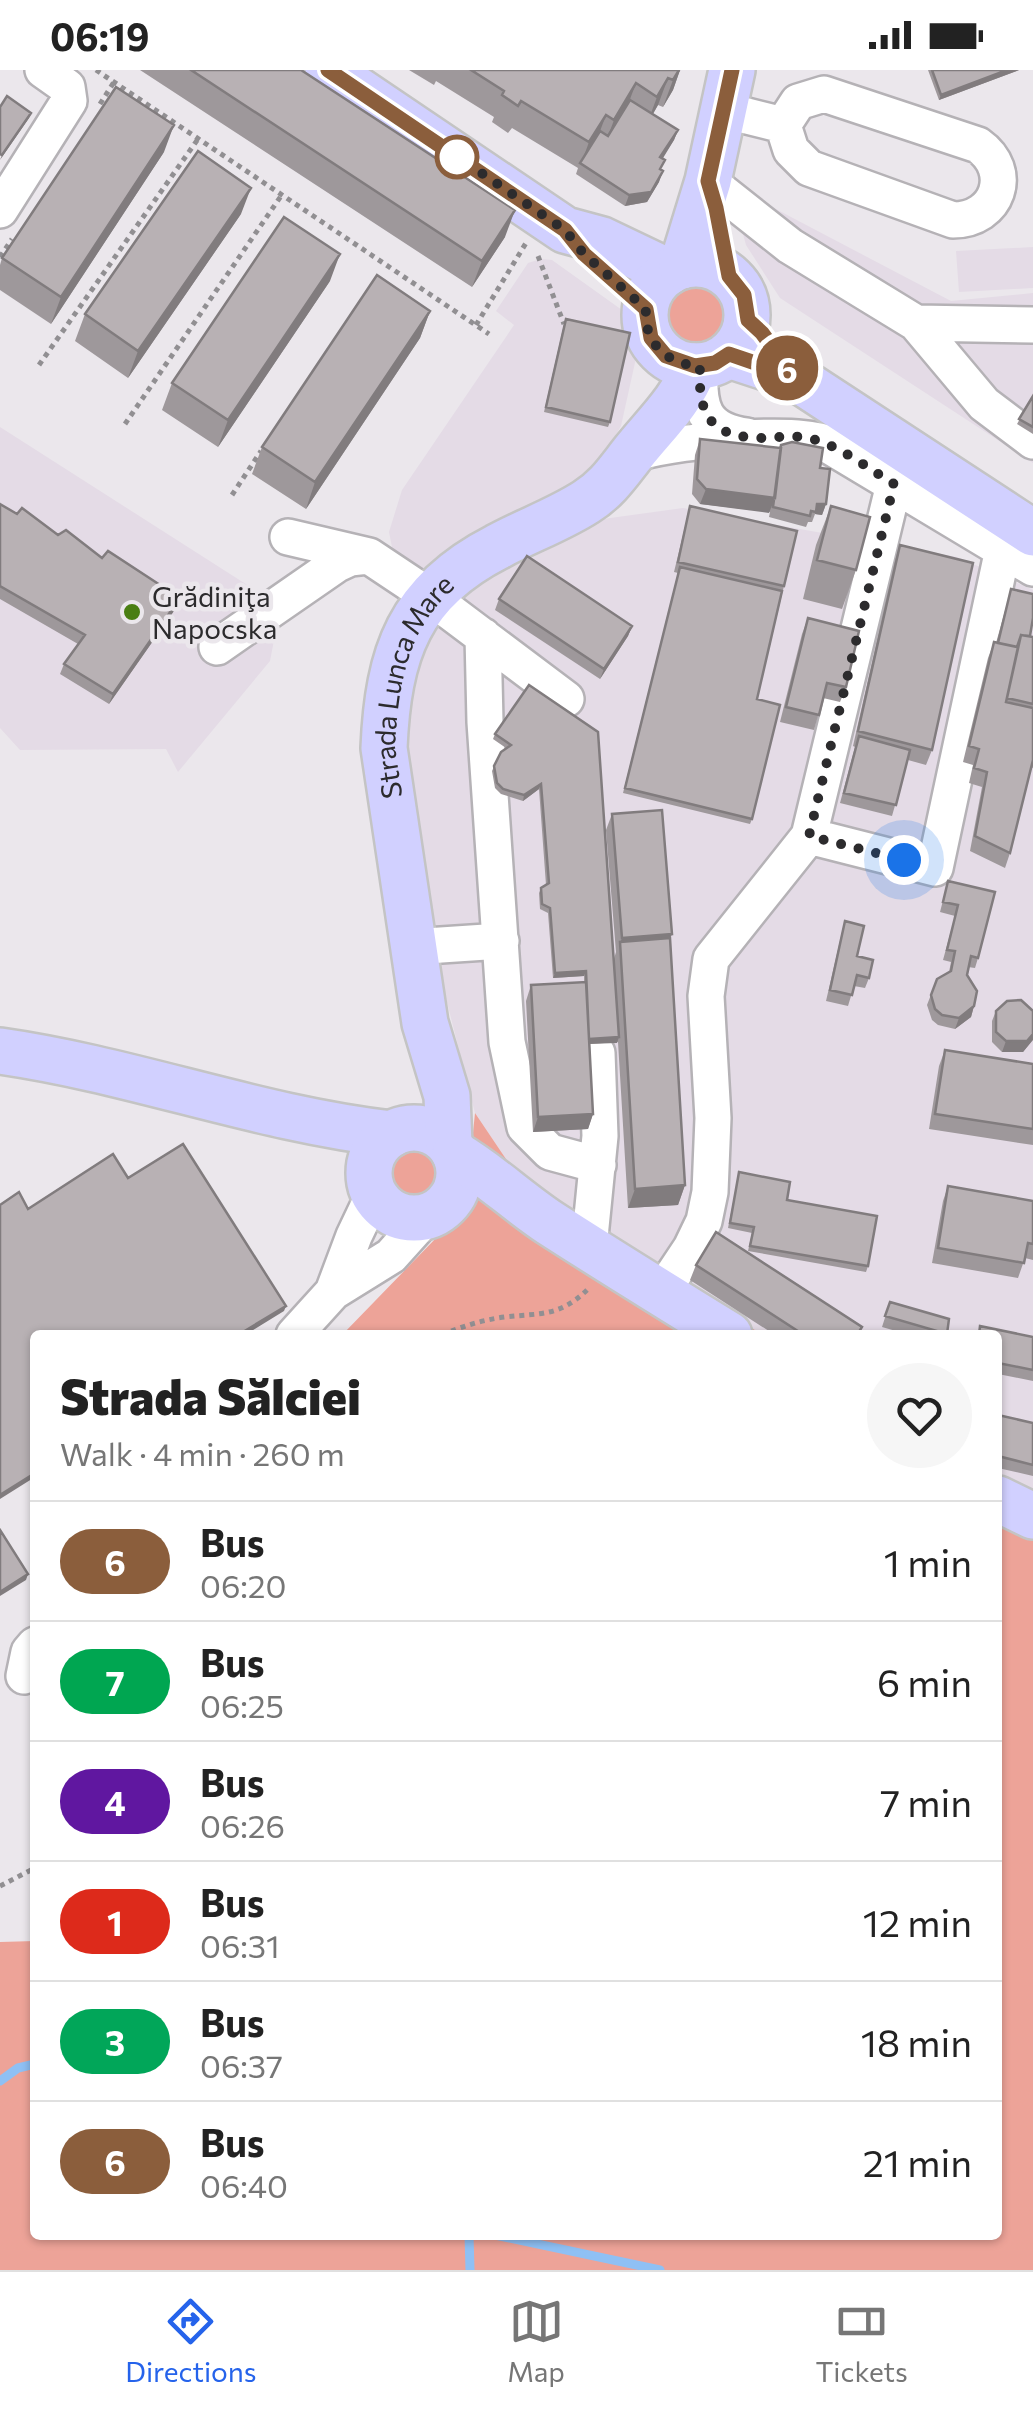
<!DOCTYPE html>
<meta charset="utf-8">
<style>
body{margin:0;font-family:Commissioner,sans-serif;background:#f6f6f6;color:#222;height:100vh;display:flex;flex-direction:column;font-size:38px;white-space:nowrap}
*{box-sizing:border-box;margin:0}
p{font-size:32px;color:#767676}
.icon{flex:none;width:55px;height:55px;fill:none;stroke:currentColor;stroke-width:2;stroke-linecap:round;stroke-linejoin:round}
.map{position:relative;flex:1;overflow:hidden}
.drawer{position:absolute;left:30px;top:1260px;width:972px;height:910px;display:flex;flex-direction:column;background:#fff;border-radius:10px;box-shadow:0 2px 8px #0004}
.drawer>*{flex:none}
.badge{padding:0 20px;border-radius:32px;font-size:35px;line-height:65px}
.you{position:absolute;width:50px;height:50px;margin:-25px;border:8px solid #fff;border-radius:50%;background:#1a73e8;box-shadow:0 0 0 15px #1a73e833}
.map>.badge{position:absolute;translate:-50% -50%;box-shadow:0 0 0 5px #fff}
.round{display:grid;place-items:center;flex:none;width:105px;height:105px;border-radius:52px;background:#f6f6f6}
.headline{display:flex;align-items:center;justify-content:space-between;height:170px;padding:0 30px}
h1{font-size:48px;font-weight:800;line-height:75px}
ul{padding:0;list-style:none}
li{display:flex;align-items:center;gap:30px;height:120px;padding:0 30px;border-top:2px solid #e0e0e0}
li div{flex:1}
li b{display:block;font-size:38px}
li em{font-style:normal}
li .badge{min-width:110px;font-weight:700;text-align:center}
.status{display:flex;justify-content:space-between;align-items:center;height:70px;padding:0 50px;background:#fff;direction:ltr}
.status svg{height:28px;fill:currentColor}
.tab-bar{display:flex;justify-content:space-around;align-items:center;height:140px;border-top:2px solid #e0e0e0;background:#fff;font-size:28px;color:#767676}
.tab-bar a{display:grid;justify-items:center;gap:5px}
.tab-bar .current{color:#2563eb}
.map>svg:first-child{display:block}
.built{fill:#e4dbe6}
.green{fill:#eda398}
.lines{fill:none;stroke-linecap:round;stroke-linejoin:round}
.stream{stroke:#8fc0f4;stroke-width:9}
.minor-casing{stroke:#b5b2b6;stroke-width:40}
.major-casing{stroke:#c4c4c4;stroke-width:50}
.path{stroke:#918f92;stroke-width:5;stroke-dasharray:5 5;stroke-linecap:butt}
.minor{stroke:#fff;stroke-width:35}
.major{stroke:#d1d0ff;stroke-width:45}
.wall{fill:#9e989b}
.shaded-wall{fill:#817c7e}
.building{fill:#b8b1b4;stroke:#817c7e;stroke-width:2.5}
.line-casing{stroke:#fff;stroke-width:22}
.line{stroke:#8b5e3c;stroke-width:15}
.walk{stroke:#2c2b2d;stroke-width:10;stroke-dasharray:0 18}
.stop-dot{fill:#fff;stroke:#8b5e3c;stroke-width:5}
.poi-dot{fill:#497e12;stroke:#ebe7ec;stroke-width:4}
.labels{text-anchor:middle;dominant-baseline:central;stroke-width:9;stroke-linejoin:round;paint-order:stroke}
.poi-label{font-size:28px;fill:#2c2b2d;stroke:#ebe7ec;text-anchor:start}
.street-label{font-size:28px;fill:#2c2b2d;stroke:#ebe7ec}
</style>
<div class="status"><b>06:19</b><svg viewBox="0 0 49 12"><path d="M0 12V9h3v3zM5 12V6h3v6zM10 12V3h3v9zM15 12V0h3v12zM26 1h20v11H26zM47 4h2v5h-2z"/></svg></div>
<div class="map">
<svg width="1033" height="2200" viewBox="0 0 1033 2200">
<rect width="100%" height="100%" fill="#ebe7ec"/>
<path class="built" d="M726,103L747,124L951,231L1033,223V393L780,228L746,175Z
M1033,177V218L959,222L956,181Z
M541,189L552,190L629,245L640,270L621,356L605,384L582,410L419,501L393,482L389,462L402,420L514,255L496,241L528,193Z
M0,357L252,518L275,565L270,591L178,702L166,679L20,680L0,658Z
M683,438L957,487L1033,520V1420L998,1406V1265H763L535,1125L508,1092L475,1043L427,853L405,664L412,606L431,561L455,531L502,497L559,474L603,449Z"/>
<path class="green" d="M668 245a29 29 0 1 1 58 0a29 29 0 1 1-58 0Z
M475,1043L508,1092L535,1125L763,1265H342L439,1165L467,1122Z
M384 1105a31 31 0 1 1 62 0a31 31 0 1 1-62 0Z
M998,1406L1033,1420V2200H0V1872L35,1871V2165H998Z"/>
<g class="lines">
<path class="stream" d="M0,2011L18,1998L35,1994
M469,2165L470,2200
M495,2165L660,2200"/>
<defs>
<path id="minor" d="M824,24L978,75C1015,101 998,150 953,150L809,98L791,80L783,55L798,32Z
M723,40L783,55
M708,111L790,176L916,253L984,334L1033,371
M0,140L69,31L67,17L43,0
M916,253L1033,255
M700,296C698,336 702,360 747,366
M631,385C666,371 788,361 823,372L1033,498
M894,414L809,766L935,798L1003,479
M288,467L369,486L429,526L566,629
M483,566L485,652L507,972L525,1057L550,1082L598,1095
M217,577L337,494L350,488L368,486
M411,877L501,871
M589,1177L600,1066L597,983
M333,1222L354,1166L374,1124
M661,1223L691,1178L704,1151L710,1122L713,1048L706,926L711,889L809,766
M294,1265L333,1222L391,1186L427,1146
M24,1606L29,1582L35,1575"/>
<g id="major">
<path d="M328,0L565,160L602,170L669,202"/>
<circle cx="696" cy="245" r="51"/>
<path d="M682,196L708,111L732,0"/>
<path d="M729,285L793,306L1033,463"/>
<path d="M0,981C133,1000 259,1049 392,1064"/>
<circle cx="414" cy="1103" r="45"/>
<path id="s1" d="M449,1074L447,1026L425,953L384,678C388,583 409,522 497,477C526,461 558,450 586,432C607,419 618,402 633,383C656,354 681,332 695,296"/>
<path d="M455,1084C489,1104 517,1131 550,1153C609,1191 669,1228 729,1265"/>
<path d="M998,1429L1033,1446"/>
</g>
</defs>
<use href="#minor" class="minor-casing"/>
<use href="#major" class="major-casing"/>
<path class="path" d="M96,0L489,264
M100,34L114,12
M538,186L564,254
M0,187L12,169
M476,255L526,173
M39,295L198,69
M125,354L281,126
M232,425L261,381
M442,1265C463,1256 482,1250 505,1247C540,1243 559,1247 587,1220
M0,1816L35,1798"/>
<use href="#minor" class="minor"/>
<use href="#major" class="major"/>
</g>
<path class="wall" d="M140,0H301L505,167L472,217Z
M409,0H680L673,20L663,37L658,35L653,44L678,60L674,70L662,88L659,112L647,132L625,136L576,104L578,98L512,58L508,63L492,52L494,47L436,11L434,15Z
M928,0H1019L939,30Z
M164,82L51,254L0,220V195L2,188Z
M241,144L128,308L75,271L85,244Z
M330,211L218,377L162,340L172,313Z
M430,241L420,268L306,439L252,404L262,377Z
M564,254L610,352L608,357L544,342Z
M1033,326V364L1017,354Z
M700,369L820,398L826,434L822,445L815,444L812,452H808L806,457L769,447L770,442L700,434L692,424L695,385Z
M0,434L180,528L176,538L109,634L60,604L64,594L78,574L0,529Z
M690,436L784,516L757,629L752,749L750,754L623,723L678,503L674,502Z
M831,436L856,500L842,539L803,529L816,475Z
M900,475L932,680L926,695L908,690L892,746L840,733L855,677L853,676L895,490Z
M1011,519L1030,566L1033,567V698L1031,697L1010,783L1005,798L970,781L982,717L969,713L973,695L963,692L988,588L994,572L996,573Z
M499,529L632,556L628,566L600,609L495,540Z
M808,548L846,617L840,632L823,628L814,660L780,652L802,564Z
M529,615L614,889L616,882L606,760L612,744L670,869L685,1115L678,1135L628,1138L618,972L590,974L593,1044L588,1059L533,1062L526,931L531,915L584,913V906L553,908L548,843L540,839L539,823L541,818L546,815L539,719L523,731L501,724L495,718L492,701L501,682L506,678L493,669L495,664Z
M948,811L978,888L975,898L968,897L967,905L974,936L971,947L955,959L938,955L932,950L927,935L937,909L949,902L951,892L943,890L955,846L940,842Z
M845,851L857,886L869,908L865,918L854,916L848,936L826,931L842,862Z
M996,941H1033V969L1023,982H1002L992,972V951Z
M945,980L1033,994V1075L929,1059L939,996Z
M739,1102L787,1130L868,1196L866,1202L748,1181L752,1163L728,1158Z
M948,1116L1033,1131V1190L1025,1188L1018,1208L932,1193L943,1131Z
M696,1195L862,1257L859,1265H775L690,1210Z
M890,1232L949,1249L946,1265H910L882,1257Z
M980,1256L1033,1267V1311L998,1304V1265H977Z
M998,1345L1033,1353V1406L998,1398Z"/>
<path class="shaded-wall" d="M679,0H680L673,20L663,37L673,10Z
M1007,0H1019L939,30L941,25Z
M668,8L658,35L647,54L657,27Z
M636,13L626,40L604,77L614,50Z
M31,43L29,48L0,90L2,85Z
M606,45L596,72L581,94L589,72Z
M174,55L164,82L51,254L61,227Z
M678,60L674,70L657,98L660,87Z
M663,101L659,112L647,132L625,136L629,125Z
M251,118L241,144L128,308L138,281Z
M515,140L505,167L472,217L482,191Z
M340,184L330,211L218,377L228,350Z
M430,241L420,268L306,439L315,412Z
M706,419L775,428L769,443L700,434Z
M817,434H826L822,445L815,444Z
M180,528L176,538L109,634L113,624Z
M632,556L628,566L600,609L604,599Z
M541,714L539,719L523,731L524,725Z
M672,864L666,879L620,873L622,868Z
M586,901L584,906L553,908L555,903Z
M974,936L971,947L955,959L959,948Z
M1033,964V970L1023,982H1002L1006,971Z
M619,967L617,973L587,974L589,969Z
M593,1044L588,1059L533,1062L538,1047Z
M685,1115L678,1135L628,1138L635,1119Z
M286,1236L284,1241L245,1265H238Z
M35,1403V1407L0,1429V1425Z
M28,1504L26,1510L0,1526V1522Z"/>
<path class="building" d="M191,0H301L515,140L482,191Z
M471,0H679L673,10L668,8L657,27L636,13L614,50L606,45L589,72L521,31L518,36L502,25L504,21Z
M932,0H1007L941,25Z
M116,17L174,55L61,227L2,188Z
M7,26L31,43L2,85L0,84V37Z
M630,30L678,60L660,87L665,90L660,99L663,101L651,122L629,125L580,93L600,61L608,66Z
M198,81L251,118L138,281L85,244Z
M284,147L340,184L228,350L172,313Z
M377,205L430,241L315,412L262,377Z
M566,249L630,263L610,352L546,337Z
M1033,326V357L1019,349Z
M700,369L781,378L775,428L706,419L697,409Z
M792,372L823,378L820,398L830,399L826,434H817L816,442L811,441L810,446L773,437L781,375Z
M0,434L17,444L22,438L58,465L66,460L102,488L108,481L180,528L113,624L64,594L85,565L0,516Z
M690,436L797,461L784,516L678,492Z
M831,436L870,447L856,500L817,490Z
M900,475L973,493L932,680L858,661Z
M527,486L632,556L604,599L499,529Z
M680,497L782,521L757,629L780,635L752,749L625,718Z
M1011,519L1033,524V548L1030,566L1021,565L1017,577L998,573Z
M808,548L859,561L846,617L827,613L819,645L786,637Z
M1021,565L1033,567V634L1007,628Z
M994,572L1018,577L1006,632L1033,638V690L1010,783L975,766L987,702L974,698L979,679L969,676Z
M529,615L598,662L619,967L589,969L586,901L555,903L550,838L542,834L541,818L549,813L541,714L524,725L503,719L497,713L494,696L501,682L511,675L495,664Z
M859,666L910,680L896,735L844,723Z
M662,740L672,864L622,868L612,744Z
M948,811L995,822L978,888L971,886L967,905L977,921L974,936L959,948L942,945L935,939L931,925L937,909L951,901L955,881L947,880L958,835L943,832Z
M845,851L864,856L857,886L873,890L869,908L857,905L852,925L830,920Z
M670,868L685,1115L635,1119L620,872Z
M586,912L593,1044L538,1047L531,915Z
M1021,930L1033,941V964L1027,971H1006L996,962V941L1007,931Z
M945,980L1033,994V1059L935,1044Z
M183,1074L286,1236L238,1265H35V1403L0,1425V1135L19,1122L28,1139L113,1084L128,1108Z
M739,1102L790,1112L787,1130L877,1146L868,1196L750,1176L754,1157L730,1153Z
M948,1116L1033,1131V1174L1028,1173L1024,1193L938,1178Z
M716,1162L862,1257L857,1265H804L696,1195Z
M890,1232L949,1249L947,1264L885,1246Z
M980,1256L1033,1267V1300L998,1293V1265H979Z
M998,1345L1033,1353V1395L998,1386Z
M0,1460L28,1504L0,1522Z"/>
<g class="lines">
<defs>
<path id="line" d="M328,0L565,160L584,184L646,239L651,268L666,286L695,296L715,293L729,284L793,306L762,263L748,250L744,225L729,206L716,138L708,111L732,0"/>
</defs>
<use href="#line" class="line-casing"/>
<use href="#line" class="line"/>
<path class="walk" d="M457,87L455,85L565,160L584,184L646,239C643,272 667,295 700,296C698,341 707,366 758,368C776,368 794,364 812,369C840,376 869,399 894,414L809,766L904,790"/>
</g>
<circle class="stop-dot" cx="457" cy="87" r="20"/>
<circle class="poi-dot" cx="132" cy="542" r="10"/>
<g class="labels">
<g class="poi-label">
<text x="152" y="526">Grădiniţa<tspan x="152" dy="32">Napocska</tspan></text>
</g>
<g class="street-label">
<text stroke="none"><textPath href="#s1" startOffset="470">Strada Lunca Mare</textPath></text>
</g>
</g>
</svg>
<div class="you" style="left:904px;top:790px"></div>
<b class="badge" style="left:787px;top:298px;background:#8b5e3c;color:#fff">6</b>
<section class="drawer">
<div class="headline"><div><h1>Strada Sălciei</h1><p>Walk · 4 min · 260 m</p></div><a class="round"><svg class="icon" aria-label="heart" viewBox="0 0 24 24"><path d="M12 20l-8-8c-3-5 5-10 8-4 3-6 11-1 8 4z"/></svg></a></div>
<ul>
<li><span class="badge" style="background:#8b5e3c;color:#fff">6</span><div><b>Bus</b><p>06:20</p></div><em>1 min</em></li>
<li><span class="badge" style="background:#00a651;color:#fff">7</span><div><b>Bus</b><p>06:25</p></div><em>6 min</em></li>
<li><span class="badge" style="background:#6017a0;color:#fff">4</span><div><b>Bus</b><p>06:26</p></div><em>7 min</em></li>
<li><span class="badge" style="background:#dd2a1b;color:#fff">1</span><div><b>Bus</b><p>06:31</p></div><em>12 min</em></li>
<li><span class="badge" style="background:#01a659;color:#fff">3</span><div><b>Bus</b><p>06:37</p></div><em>18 min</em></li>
<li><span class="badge" style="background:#8b5e3c;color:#fff">6</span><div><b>Bus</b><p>06:40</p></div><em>21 min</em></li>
</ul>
</section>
</div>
<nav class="tab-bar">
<a class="current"><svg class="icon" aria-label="directions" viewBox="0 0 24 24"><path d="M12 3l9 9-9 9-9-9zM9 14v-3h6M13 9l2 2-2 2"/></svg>Directions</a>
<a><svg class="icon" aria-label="map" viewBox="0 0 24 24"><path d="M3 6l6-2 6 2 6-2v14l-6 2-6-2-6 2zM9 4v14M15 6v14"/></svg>Map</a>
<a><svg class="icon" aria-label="tickets" viewBox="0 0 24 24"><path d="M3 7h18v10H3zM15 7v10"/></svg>Tickets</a>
</nav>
